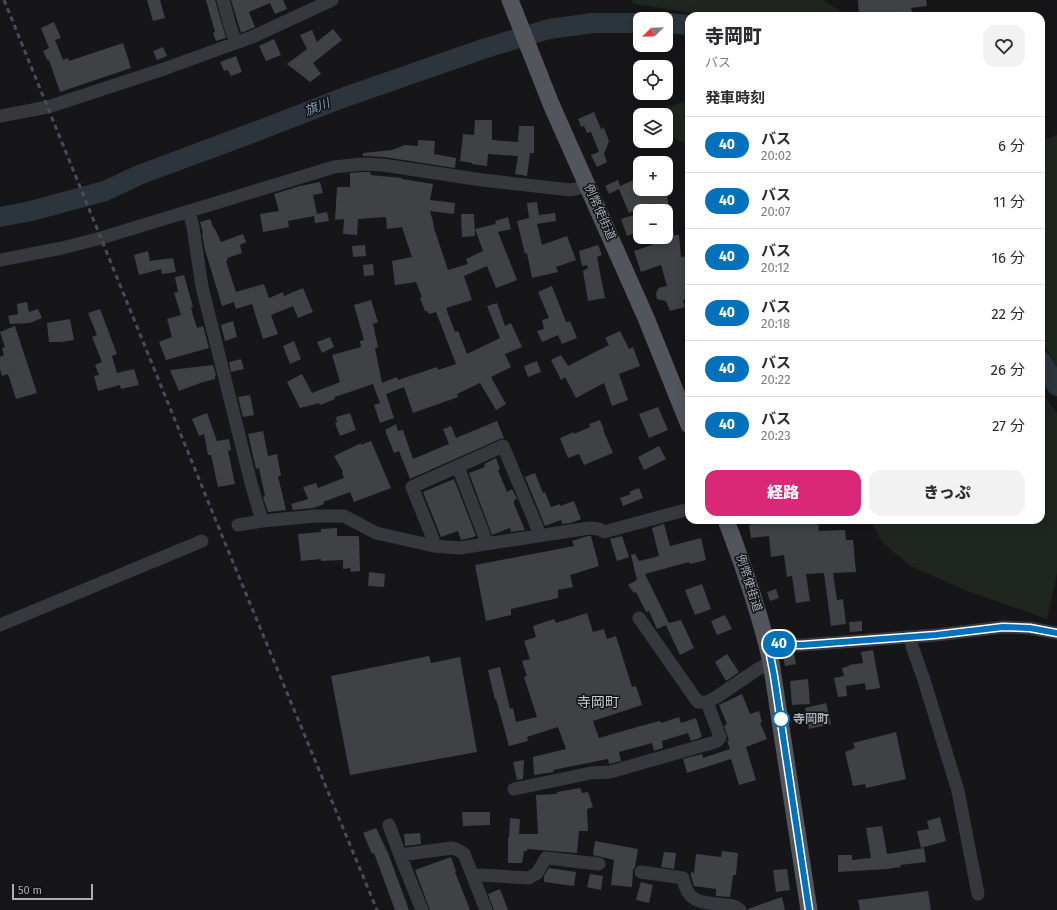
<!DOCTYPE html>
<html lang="ja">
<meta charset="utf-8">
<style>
body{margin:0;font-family:"Fira Sans","Noto Sans JP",sans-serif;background:#f2f2f3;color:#2b2b33;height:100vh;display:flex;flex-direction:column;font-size:15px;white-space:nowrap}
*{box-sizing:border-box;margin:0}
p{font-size:13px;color:#7c7c81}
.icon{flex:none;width:22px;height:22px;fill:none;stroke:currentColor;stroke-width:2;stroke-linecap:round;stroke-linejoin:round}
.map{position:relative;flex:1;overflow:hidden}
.side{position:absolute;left:685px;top:12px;width:360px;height:512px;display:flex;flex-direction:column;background:#fff;border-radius:12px;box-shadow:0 2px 10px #0003}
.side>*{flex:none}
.badge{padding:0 8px;border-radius:13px;font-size:14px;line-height:26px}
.needle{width:26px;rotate:247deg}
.fabs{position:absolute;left:633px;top:12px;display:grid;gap:8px}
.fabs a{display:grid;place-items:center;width:40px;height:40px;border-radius:8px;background:#fff;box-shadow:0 2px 10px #0003;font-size:20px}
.scale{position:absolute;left:12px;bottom:10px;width:81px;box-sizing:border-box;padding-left:4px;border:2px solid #a8adb8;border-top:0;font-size:11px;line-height:14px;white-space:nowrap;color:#a8adb8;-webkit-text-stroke:3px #111113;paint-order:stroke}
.map>.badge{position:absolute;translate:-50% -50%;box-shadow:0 0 0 2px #fff}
h2{padding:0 20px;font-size:15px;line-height:36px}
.round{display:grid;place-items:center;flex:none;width:42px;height:42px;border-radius:12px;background:#f2f2f3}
.headline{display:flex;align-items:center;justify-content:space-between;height:68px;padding:0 20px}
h1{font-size:19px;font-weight:800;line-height:30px}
.primary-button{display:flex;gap:8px;margin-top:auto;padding:8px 20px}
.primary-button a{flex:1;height:46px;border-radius:12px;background:#db2777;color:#fff;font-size:16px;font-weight:800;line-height:46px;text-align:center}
.primary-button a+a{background:#f2f2f3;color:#2b2b33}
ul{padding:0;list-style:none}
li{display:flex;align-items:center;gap:12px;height:56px;padding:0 20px;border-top:1px solid #e1e1e2}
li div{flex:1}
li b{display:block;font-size:15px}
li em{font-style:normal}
li .badge{min-width:44px;font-weight:700;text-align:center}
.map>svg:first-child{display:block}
.green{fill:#1e261f}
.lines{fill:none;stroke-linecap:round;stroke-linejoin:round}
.river{stroke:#2c353c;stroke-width:20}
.building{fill:#404145}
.minor{stroke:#37383d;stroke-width:13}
.major{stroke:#53555c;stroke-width:17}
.rail{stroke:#4a4c52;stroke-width:3;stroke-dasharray:5 4;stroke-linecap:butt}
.line-casing{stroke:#fff;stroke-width:9}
.line{stroke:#0072bc;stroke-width:6}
.stop-dot{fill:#fff;stroke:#0072bc;stroke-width:2}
.labels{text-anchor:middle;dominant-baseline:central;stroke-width:3;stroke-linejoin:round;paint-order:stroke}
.street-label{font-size:12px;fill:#a8adb8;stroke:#111113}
.stop-label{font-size:12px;font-weight:bold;fill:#a8adb8;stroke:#111113;text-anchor:start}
.water-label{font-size:13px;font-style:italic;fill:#7f9bb3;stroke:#111113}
.quarter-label{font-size:14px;fill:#c9ccd4;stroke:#111113}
</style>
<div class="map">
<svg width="1057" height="910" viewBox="0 0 1057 910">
<rect width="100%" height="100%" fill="#161618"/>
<path class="green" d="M631,0H823L848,16H711L634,4Z
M689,100V146L666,134V115H643Z
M1057,135V368L1041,339V141Z
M1041,391L1057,413V573L1047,619L965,590L911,566L882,542L870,520H1041Z"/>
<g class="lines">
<path class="river" d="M666,23L689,25
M0,217L31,211L105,191L139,175L260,130L345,97L483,49L549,29L593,23H640
M1041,361L1057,386"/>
</g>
<path class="building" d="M147,0H160L165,18L153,21Z
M206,0H215L226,38L216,41L213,33L215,32Z
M231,0H283L287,9L275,14L270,3L249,12L255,27L241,33Z
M858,0H926L927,6L911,8L914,16H859Z
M54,22L61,38L55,40L63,60L68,58L69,61L123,43L131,68L60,92L49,60L48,61L43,51L49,48L41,28Z
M333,29L342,40L313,63L321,74L310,82L287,64L307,49L300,35L312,30L317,42Z
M274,39L281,55L266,61L259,46Z
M163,47L167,56L157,60L153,51Z
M236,56L242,72L231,76L228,70L224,71L220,62Z
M594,112L601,129L604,128L609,141L604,154L607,162L597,167L591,155L599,152L591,132L587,133L584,126L581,127L578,119Z
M475,120H492V140L518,142L519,126H534V153H530L527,176L515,174L518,156L488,154L487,166L472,164V163L460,161L463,134L474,135Z
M418,140L435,141L434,154L456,158L455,168L384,157L363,156V153L392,150L405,145L418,146Z
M362,172H370L371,175L402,178V179L433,184L430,200L455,203L454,214L430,211L434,225H433L448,270L468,264L466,259L483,251L475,229L496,224L495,221L508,217L511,229L498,232L517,280L496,288L487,266L464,276L472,300L446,308L455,332L458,331L467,354L500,338L487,306L497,303L505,326L511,323L522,347L505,354L511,367L491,377L506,404L496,410L480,383L457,394L458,397L413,413L404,387L386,394L394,418L380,423L374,405L380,403L373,384L335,397V399L320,405L319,403L300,408L287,382L302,374L312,393L340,382L332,355L361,347L360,341L364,340L354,305L371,300L378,322L373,324L378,347L375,348L382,383L397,377L398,380L437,367L438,370L456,364L436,312L429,314L427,311H425L420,298L422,297L416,282L395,285L392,261L412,257L402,227L387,229L386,217L358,219L357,235L343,234L344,219L335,220L337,187H350V173Z
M640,177V189H666L669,208L655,211L653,203L629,213L619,189L609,194L605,186L618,180L620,186Z
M320,182L323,193L313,195L317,214L327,212L329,221L315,223L314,216L288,221L289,227L263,232L260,214L279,211L274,194L300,186Z
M537,202L539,215L555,213L556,221L537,224L542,245L567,236L576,260L556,267L558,272L532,278L527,253L525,254L517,221L529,218L527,203Z
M461,214H474L475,236L462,237Z
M637,214L640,224V231L627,236L621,219Z
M671,214L674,235H679L681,257L689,256V298L683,300L685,307L670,311L666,301L657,299L656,294L657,291L659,288L667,286L661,265L641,272L634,251L652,245L650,242L660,237H666V215Z
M210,219L214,229H215L221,242L243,234L246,242L240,245L242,253L227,258L228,260L226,261L236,292L264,284L269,298L283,292L284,296L303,288L313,312L298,318L293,306L271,315L278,334L263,339L252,304L236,309L234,302L222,306L205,250L202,234L203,233L200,222Z
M365,245L366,256L353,257L352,246Z
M598,245L602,255L597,257L605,298L588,301L583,271L588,268L587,265L582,266L579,251Z
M148,251L150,261L173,258L176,272L162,274L161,269L139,275L134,255Z
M373,264L374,275L364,276L363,265Z
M184,275L193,307L191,308L197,328L203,326L209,348L166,360L159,342L172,337L167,319L181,315L174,293L178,292L175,277Z
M552,286L566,322L570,321L577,338L562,344L558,335L542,342L537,331L544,329L542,320L549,318L538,292Z
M27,302L29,312L38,309L42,318L30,323L10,324L8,316L18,314L17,304Z
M100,309L117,354L112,356L117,373L134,369L139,385L121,389L120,385L98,391L94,376L99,375L95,365L102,362L92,337L97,335L88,313Z
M70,319L74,340L61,342H49L47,323Z
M233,321L237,337L225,341L221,325Z
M15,326L37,393L16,399L8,374L2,376L0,369V357L4,355L2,348L5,347L0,332Z
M620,331L629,349L633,347L640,366L619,374L628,400L612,406L604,383L576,398L565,377L561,380L551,360L561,355L568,366L609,345L605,338Z
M330,337L334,347L322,353L317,342Z
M294,341L301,359L290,364L283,346Z
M241,359L244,369L231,372L229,362Z
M537,361L541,372L528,377L524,366Z
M213,365L216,375L215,376V379L203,382L179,391L170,370Z
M250,395L254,415L243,417L238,397Z
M658,407L668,430L649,438L639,414Z
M207,413L217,441L229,439L231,450L228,451L235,484L218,487L211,455H208L204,434L199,436L192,419Z
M350,413L356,430L340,436L335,423L337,422L336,417Z
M600,420L604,430H603L613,453L584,465L579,454L568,458L560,438L574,432V434L590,427L589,424Z
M497,421L504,438L500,439L410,479L399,451L394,453L385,430L396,424L398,431L403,430L413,459L449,444L443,429L451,426L456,438Z
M263,431L268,456L277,454L281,476H278L286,510L268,512L263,497L265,496L259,468L256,469L248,434Z
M371,441L391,488L354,502L350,492L323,502L324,504L313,508L293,510L291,504L308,499L303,487L316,483L318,488L344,478L342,473L343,472L334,456L361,443V445Z
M659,446L666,459L644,470L638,457Z
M496,458L500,469L498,470L507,492L512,489L517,499L514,500V504L525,530L511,532L510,528L492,535L469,473L485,467L484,464Z
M535,473L543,493L545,492L551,507L560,504V506L574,501L581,519L571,523L562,524L561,520L545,526L525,477Z
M454,479L476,536L470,538L461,540L458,531L441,537L423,492Z
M639,488L643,498L623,506L620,498L631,494L629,492Z
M754,520H798V523L818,521L819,531L845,530L846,540H853L856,572L833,573L837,600L843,599L846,624L831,626L824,573L806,574L810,601L796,603L792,576L787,577L784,555L771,557L769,536L751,538L749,525L754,524Z
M664,524L670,546L701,538L706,560L690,564L689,562L645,574L669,623L681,620L694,648L680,655L666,625L657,629L649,611L646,612L636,592L634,593L628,585L637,580L631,555L635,554L639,561L659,556L652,528Z
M337,528V536H359L360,571L351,572L350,568L343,569V560L321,561V559L301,561L298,534L321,532V529Z
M588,536H591L599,566L570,575L573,587L558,590V598L511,609V615L486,621L475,565L574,546L572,541Z
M622,536L629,557L617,561L610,539Z
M369,572L385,574L384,587L368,586Z
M702,584L711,609L695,615L685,590Z
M776,589L779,598L770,601L767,592Z
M587,613L593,632L604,629L607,639L616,636L632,687L636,686L642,705L593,721L599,738L637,727L660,721L661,723L679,717L681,723L696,718L702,737L691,741L688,733L662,741L663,748L654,751L652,743L619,752L621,761L609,764L608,759L553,770L554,772L534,775L533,757L566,749L558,727L527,737L528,741L509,746L496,699L495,700L488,670L500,667L510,709L513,708L516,722L537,717L524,677L527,676L522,661L530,659L524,641L536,637L533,626L554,619L556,623Z
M725,615L732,629L717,635L711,621Z
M862,621V631L850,632L849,622Z
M873,650L880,688L866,690L865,683L846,686L847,696L838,697L834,678L844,676L842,668L849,666V665L863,663L861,652Z
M794,653L796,664L785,666L783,655Z
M727,654L739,672L726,681L715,662Z
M429,656L431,663L460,657L477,752L350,775L331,676Z
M808,679L810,704L792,705L790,681Z
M742,694L750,714L759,711L762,722L760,723L767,739L746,747L756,780L739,785L731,759L687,773L683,759L702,754L703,758L730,749L727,741L729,740L724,726L727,724L719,705Z
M826,703L831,724L809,729L805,708Z
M896,732L906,779L866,788L865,784L853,786L845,752L855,748L853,743Z
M524,760L523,779L517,780L513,762Z
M580,788L582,793L588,792L593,807L587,809L588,831H579L577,853L527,849V851H524L522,863H508V838H509L510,818L520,819L519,834H538L536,795L557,794V792Z
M462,812H490V825L463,826Z
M940,817L946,841L921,848L917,831L929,829L927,821Z
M882,826L887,854L924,848L926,862L900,865L901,867L887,869L838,872V855H852V860L871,858L866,828Z
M376,828L388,853L409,910H395L374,853L372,854L363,833Z
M420,833L421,844L405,846L404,834Z
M595,841L638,849L635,867L633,870L632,887L611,885L614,860L593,855Z
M722,851L738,853L736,875H733L730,897L716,896V889L694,886L691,876V872L694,873L696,854L721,857Z
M664,852L676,853L674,869L661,867Z
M451,857L456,871L455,872L470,910H430L415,870Z
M549,868L576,872L574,886L544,882V876Z
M787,869L790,890L776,892L773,870Z
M590,874L603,876L601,890L587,887Z
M641,882L653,885L649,903L636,900Z
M500,889L508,910H494L488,894Z
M928,891L931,910H860L858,900Z
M782,897L785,910H748V909Z"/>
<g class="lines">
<path class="minor" d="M223,0L231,29L236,43
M0,116L48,107L164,69L252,37L332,0
M189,211L193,227L202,287L251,483L262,521
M0,260L62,248L101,238L334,167L362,164L383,165L482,180L571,190L588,186
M458,467L487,543
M238,525L262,521L315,516H344L376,533L434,546L460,548L589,528L599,529L604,532L689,509
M434,546L433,539L412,487L503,446L537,527L539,535
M639,618L695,698L698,702H707L715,698L758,669L771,662
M0,625L202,541
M911,637L912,646L924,680L958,791L978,894
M768,645H802L936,635L1003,627L1030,628L1057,633
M514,789L591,773L610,772L715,742L718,740L720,737L707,702
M389,825L400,855
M641,872L683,878C688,905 703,902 726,905C732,905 736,906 740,910
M473,877L481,875L529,878L537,873L546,858L599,864
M422,910L400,855L452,848L458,850L464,854L486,910"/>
<path class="major" d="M510,0L551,104L646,318L689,425
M726,520C744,567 760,613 771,662L809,910"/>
<path class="rail" d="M4,0L225,543L377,910"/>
</g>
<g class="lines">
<defs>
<path id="line" d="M809,910L774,676L768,645H802L936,635L1003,627L1030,628L1057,633"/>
</defs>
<use href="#line" class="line-casing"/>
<use href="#line" class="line"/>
</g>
<circle class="stop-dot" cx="781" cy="719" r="8"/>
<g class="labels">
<g class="street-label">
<text transform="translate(600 212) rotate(66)">例幣使街道</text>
<text transform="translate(749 583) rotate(72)">例幣使街道</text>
</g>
<g class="stop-label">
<text x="793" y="719">寺岡町</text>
</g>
<g class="water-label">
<text transform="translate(317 107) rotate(-21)">旗川</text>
</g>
<g class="quarter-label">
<text x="598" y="702">寺岡町</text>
</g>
</g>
</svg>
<div class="fabs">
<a><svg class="needle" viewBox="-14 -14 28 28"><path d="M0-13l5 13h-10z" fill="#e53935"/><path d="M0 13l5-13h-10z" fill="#7c7c81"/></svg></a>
<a><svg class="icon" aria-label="locate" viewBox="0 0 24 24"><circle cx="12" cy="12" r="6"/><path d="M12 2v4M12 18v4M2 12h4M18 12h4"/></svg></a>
<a><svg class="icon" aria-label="layers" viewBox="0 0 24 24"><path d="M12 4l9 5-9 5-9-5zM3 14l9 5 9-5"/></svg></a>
<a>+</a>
<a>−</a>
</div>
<div class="scale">50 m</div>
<b class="badge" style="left:779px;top:644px;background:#0072bc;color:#fff">40</b>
<section class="side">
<div class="headline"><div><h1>寺岡町</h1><p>バス</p></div><a class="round"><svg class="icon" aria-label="heart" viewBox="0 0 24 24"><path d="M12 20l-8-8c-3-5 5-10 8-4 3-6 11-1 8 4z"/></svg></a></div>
<h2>発車時刻</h2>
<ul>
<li><span class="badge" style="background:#0072bc;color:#fff">40</span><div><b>バス</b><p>20:02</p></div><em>6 分</em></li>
<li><span class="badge" style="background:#0072bc;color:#fff">40</span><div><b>バス</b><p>20:07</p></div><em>11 分</em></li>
<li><span class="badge" style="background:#0072bc;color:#fff">40</span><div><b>バス</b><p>20:12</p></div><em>16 分</em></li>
<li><span class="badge" style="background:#0072bc;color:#fff">40</span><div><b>バス</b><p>20:18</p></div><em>22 分</em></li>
<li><span class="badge" style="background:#0072bc;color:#fff">40</span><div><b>バス</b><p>20:22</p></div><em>26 分</em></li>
<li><span class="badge" style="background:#0072bc;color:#fff">40</span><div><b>バス</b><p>20:23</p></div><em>27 分</em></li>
</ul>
<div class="primary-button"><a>経路</a><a>きっぷ</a></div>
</section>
</div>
